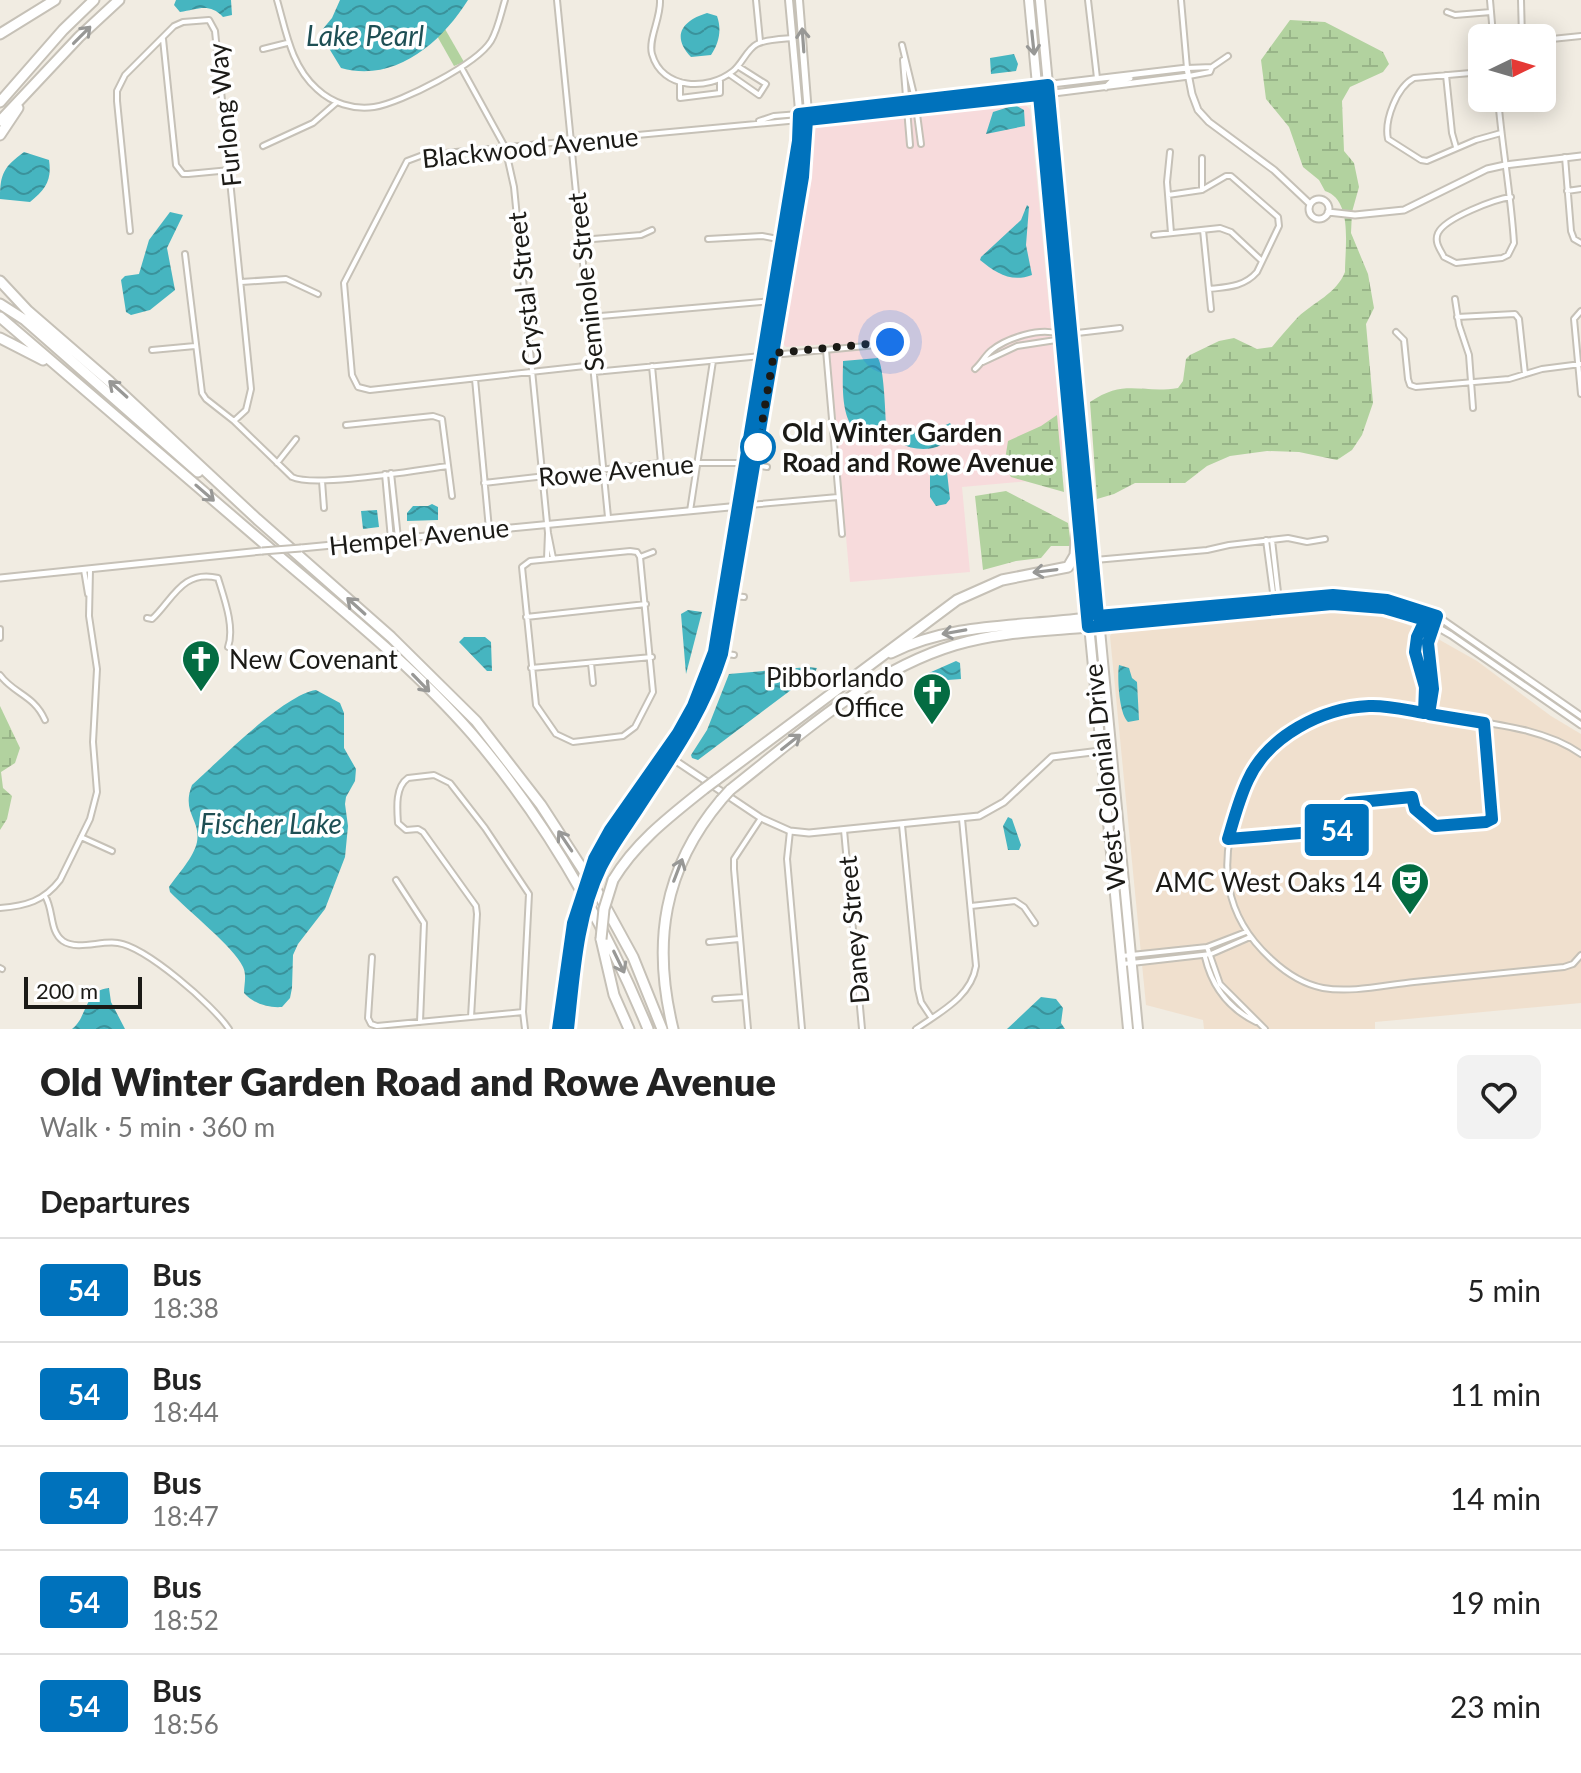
<!DOCTYPE html>
<meta charset="utf-8">
<style>
body{margin:0;font-family:Lato,sans-serif;background:#f2f2f2;color:#222;height:100vh;display:flex;flex-direction:column;font-size:30px;white-space:nowrap}
*{box-sizing:border-box;margin:0}
p{font-size:26px;color:#767676}
.icon{flex:none;width:44px;height:44px;fill:none;stroke:currentColor;stroke-width:2;stroke-linecap:round;stroke-linejoin:round}
.map{position:relative;height:1029px;overflow:hidden}
.side{display:flex;flex-direction:column;background:#fff;flex:1}
.side>*{flex:none}
.badge{padding:0 16px;border-radius:6px;font-size:28px;line-height:52px}
.needle{width:52px;rotate:85deg}
.fabs{position:absolute;left:1468px;top:24px;display:grid;gap:16px}
.fabs a{display:grid;place-items:center;width:88px;height:88px;border-radius:12px;background:#fff;box-shadow:0 4px 20px #0003;font-size:40px}
.scale{position:absolute;left:24px;bottom:20px;width:118px;box-sizing:border-box;padding-left:8px;border:4px solid #1b1a16;border-top:0;font-size:22px;line-height:28px;white-space:nowrap;color:#1b1a16;-webkit-text-stroke:6px #fff;paint-order:stroke}
.you{position:absolute;width:40px;height:40px;margin:-20px;border:6px solid #fff;border-radius:50%;background:#1a73e8;box-shadow:0 0 0 12px #1a73e833}
.map>.badge{position:absolute;translate:-50% -50%;box-shadow:0 0 0 4px #fff}
h2{padding:0 40px;font-size:30px;line-height:72px}
.round{display:grid;place-items:center;flex:none;width:84px;height:84px;border-radius:12px;background:#f2f2f2}
.head{display:flex;align-items:center;justify-content:space-between;height:136px;padding:0 40px}
h1{font-size:38px;font-weight:800;line-height:60px}
ul{padding:0;list-style:none}
li{display:flex;align-items:center;gap:24px;height:104px;padding:0 40px;border-top:2px solid #e0e0e0}
li div{flex:1}
li b{display:block;font-size:30px}
li em{font-style:normal}
li .badge{min-width:88px;font-weight:700;text-align:center}
.map>svg:first-child{display:block}
.commercial{fill:#f0e0ce}
.medical{fill:#f7dbdc}
.wetland{fill:url(#wetland-marsh)}
.park{fill:#b2d29f}
.water{fill:url(#water-waves)}
.lines{fill:none;stroke-linecap:round;stroke-linejoin:round}
.minor-casing{stroke:#c6c1b7;stroke-width:8}
.tertiary-casing{stroke:#c6c1b7;stroke-width:9}
.secondary-casing{stroke:#c6c1b7;stroke-width:10}
.trunk-casing{stroke:#c6c1b7;stroke-width:12}
.motorway-casing{stroke:#c6c1b7;stroke-width:13}
.minor{stroke:#fff;stroke-width:4}
.tertiary{stroke:#fff;stroke-width:5}
.secondary{stroke:#fff;stroke-width:6}
.trunk{stroke:#fff;stroke-width:8}
.motorway{stroke:#fff;stroke-width:9}
.tertiary-bridge-casing{stroke:#c6c1b7;stroke-width:9;stroke-linecap:butt}
.secondary-bridge-casing{stroke:#c6c1b7;stroke-width:10;stroke-linecap:butt}
.motorway-bridge-casing{stroke:#c6c1b7;stroke-width:13;stroke-linecap:butt}
.tertiary-bridge{stroke:#fff;stroke-width:5}
.secondary-bridge{stroke:#fff;stroke-width:6}
.motorway-bridge{stroke:#fff;stroke-width:9}
.oneway{stroke:#989896}
.line-casing{stroke:#fff;stroke-width:18}
.line{stroke:#0072bc;stroke-width:12}
.walk{stroke:#1b1a16;stroke-width:8;stroke-dasharray:0 14.4}
.stop-dot{fill:#fff;stroke:#0072bc;stroke-width:4}
.labels{text-anchor:middle;dominant-baseline:central;stroke-width:7;stroke-linejoin:round;paint-order:stroke}
.street-label{font-size:26px;fill:#1b1a16;stroke:#fff}
.stop-label{font-size:26px;font-weight:bold;fill:#1b1a16;stroke:#fff;text-anchor:start}
.poi-label{font-size:26px;fill:#1b1a16;stroke:#fff;text-anchor:end}
.water-label{font-size:28px;font-style:italic;fill:#1e4f54;stroke:#fff}
</style>
<div class="map">
<svg width="1581" height="1029" viewBox="0 0 1581 1029">
<defs>
<pattern id="wetland-marsh" width="20" height="14" patternUnits="userSpaceOnUse" patternTransform="scale(2)"><rect width="20" height="14" fill="#b2d29f"/><path d="M1 5h8M5 5V1M11 12h8M15 12V8" fill="none" stroke="#98b488"/></pattern>
<pattern id="water-waves" width="16" height="10" patternUnits="userSpaceOnUse" patternTransform="scale(2)"><rect width="16" height="10" fill="#46b5c0"/><path d="M0 5q4-4 8 0t8 0" fill="none" stroke="#3a929b"/></pattern>
</defs>
<rect width="100%" height="100%" fill="#f1ece2"/>
<path class="commercial" d="M1327,611L1373,615L1399,621L1431,635L1477,661L1551,716L1581,734V1003L1375,1022V1029H1204L1203,1020L1146,1005L1110,636L1113,632Z"/>
<path class="medical" d="M1022,102L1030,109L1062,442V478L962,487L970,572L850,582L829,344L786,347L782,343L806,187L811,171L815,128L819,123Z"/>
<path class="wetland" d="M1290,20L1325,22L1383,52L1389,64L1383,72L1350,87L1342,101L1344,151L1354,163L1359,187L1352,212L1351,233L1368,274L1374,308L1366,324L1373,403L1362,435L1352,450L1337,460L1299,452L1267,451L1230,456L1207,466L1185,483H1135L1114,494L1097,499L1090,402C1125,378 1141,394 1178,388L1183,381L1186,359L1190,355L1219,341L1234,338L1257,349L1272,347C1280,337 1289,327 1298,317C1314,302 1336,294 1345,272C1345,246 1353,200 1325,191L1319,180L1303,167L1289,127L1266,99L1261,60Z
M1057,415L1064,492L1011,477L1004,466L1008,441L1041,426Z
M1006,491L1068,523L1071,546H1051L1041,558L1016,561L983,570L975,496Z
M0,706L20,748L15,763L1,772L3,788L12,796L7,819L0,830Z"/>
<path class="park" d="M441,22L464,62L454,66L432,27Z"/>
<path class="water" d="M176,0H231L232,15L223,17C209,2 197,10 180,12L174,5Z
M340,0H468C441,43 395,83 341,68L327,45L322,30L332,18Z
M707,13L717,16C722,30 719,43 711,55L691,57C670,35 684,20 707,13Z
M1014,54L1018,64L1016,71L991,74L990,58Z
M1015,105L1024,110L1025,126L986,134L993,112Z
M24,152L49,160C52,180 46,189 30,202L0,199C0,173 4,167 24,152Z
M1027,205L1029,207L1026,245L1032,275C1011,283 996,273 980,260L981,257L1021,220Z
M170,212L183,215L167,248L175,290L150,310L131,315L126,312L121,280L125,276L139,274L149,240Z
M878,358C884,369 885,408 886,424L876,430H855C840,415 843,381 843,361Z
M950,423L953,428C949,434 946,441 941,445C931,451 910,450 901,443L900,438L908,430L939,428Z
M936,469L947,472L950,499L946,504L936,506L930,497V474Z
M432,504L438,507V520L407,521V513L413,506H428Z
M377,510L379,527L363,529L361,511Z
M688,610L702,612L686,674L681,614Z
M464,637H485L491,642L492,671H487L459,642Z
M956,661L960,663L961,679L921,682L922,676Z
M1119,665L1129,668L1132,678L1137,682L1139,720L1128,722C1119,714 1117,677 1119,665Z
M808,667L817,668L815,672L698,760L692,758L691,755L707,730L729,674Z
M316,690L340,703L344,713V748L356,769L355,781L346,797L345,804L348,826L345,857L325,909L298,944L293,955L292,988L290,998L282,1007C268,1008 254,1004 244,993C244,985 247,975 243,967C234,947 188,911 170,892L169,887C178,874 194,857 197,842C201,819 181,813 192,785C219,761 283,695 316,690Z
M1008,817L1012,819L1021,845L1019,850H1008L1003,826Z
M109,988L111,1002L125,1029H72C88,1017 84,990 109,988Z
M1041,997L1056,999L1063,1008L1061,1023L1065,1029H1007Z"/>
<g class="lines">
<defs>
<path id="minor" d="M277,0C286,31 291,66 317,89C332,103 353,110 374,107C401,103 477,64 491,41C498,29 501,13 505,0
M557,0L608,517
M660,0C661,18 648,39 652,54C662,90 708,91 733,71C742,64 747,49 757,44C767,39 782,39 793,38
M756,0L760,41
M1088,0L1097,78
M1181,0L1187,68L1212,67
M1490,0L1493,35
M1521,0L1522,38
M1447,12L1455,15L1491,12
M163,39L176,165L183,174H188L230,170
M1542,40L1581,36
M902,45L915,99L921,144
M263,49L287,43
M903,60L910,145
M461,67L505,147L514,187L548,533L553,558
M1482,72L1414,78C1397,87 1384,120 1388,139L1421,160L1427,161L1476,140L1501,133
M729,74L759,95L766,84L739,67
M1446,75L1452,133L1456,147
M1189,76L1210,72L1212,67L1228,56
M680,82V98L720,93V81
M1498,98C1502,147 1511,194 1514,243L1508,255L1502,258L1456,263L1444,257C1440,249 1434,242 1438,233C1445,218 1495,199 1511,197
M759,121L774,116L799,114
M263,146L313,123L336,103
M1170,152L1167,182L1171,233
M1565,157L1571,231L1574,239L1581,243
M1202,158V190
M1567,191L1581,189
M1168,195L1202,190L1226,176H1231L1278,217L1279,226L1257,272C1244,287 1227,287 1209,289
M1203,230L1211,309
M130,231L117,101V91L125,75L174,26L183,22L209,20L215,31L251,389L246,410L234,421
M1154,235L1220,228L1231,232L1262,261
M708,239L762,236L783,240
M581,240L641,235L652,230
M185,254L202,393L206,399L234,421L292,477C315,488 417,470 448,466
M241,282L286,279L318,294
M1455,299L1459,325L1469,355L1473,408
M1581,311L1574,319L1581,394
M589,317L773,301
M1457,317L1515,314L1519,319L1525,374
M1396,332L1404,340L1408,379L1410,385L1416,387L1509,379L1542,369L1581,364
M894,343V345L887,344L896,343
M152,350L195,346
M826,350L842,534
M983,362L1017,346L1056,340L1060,335L1120,328
M594,365L370,390L358,387L352,375L344,283L407,161L423,155L799,120
M652,366L661,463
M975,369C982,363 986,354 992,350C1007,338 1041,327 1058,334
M594,372L887,344
M475,379L489,529
M346,425L433,416L442,419L452,496
M277,463L296,439
M755,465L767,467
M391,473L398,538
M385,474L391,539
M322,481L324,508
M484,483L661,463H745
M749,505L838,497
M690,511L713,361
M1266,540L1274,600L1279,608
M1272,540L1279,601
M630,551L637,552L640,557L653,692L635,727L623,736L573,742L556,734L536,705L522,567L530,561Z
M640,557L653,552
M547,559L548,533
M1095,560L1207,550L1229,545L1288,538L1307,542L1325,539
M84,570L88,594
M734,596L744,597
M526,617L646,604
M147,618L152,619C172,601 182,569 218,578C224,598 235,627 228,647
M0,629V638
M714,652L734,655
M591,663L593,683
M531,668L652,657
M0,675C14,694 34,695 45,720
M1424,713L1425,687L1415,652L1417,637L1428,612
M1429,714L1433,689L1428,643L1437,616
M1581,754C1544,728 1492,724 1448,717C1417,712 1383,702 1352,708C1319,714 1286,730 1263,756C1251,770 1245,787 1239,804C1218,863 1223,915 1271,959C1286,973 1302,984 1323,988C1352,993 1385,985 1414,982C1464,977 1514,972 1564,967L1573,964L1581,955
M902,825L918,989L921,1002L931,1017
M844,830L862,1029
M790,831L787,859L802,1029
M81,837L112,851
M396,880L424,923L420,1022
M45,896C54,910 49,931 63,941C78,951 101,940 118,943C146,947 213,1005 229,1029
M971,906L1015,901L1024,907L1035,923
M0,908C26,906 44,901 60,880L90,819L97,792L93,742L97,669L89,616L90,570
M709,942L739,939
M1207,947L1220,984L1265,1029
M1122,956L1207,947L1246,932
M372,957L368,1018L371,1024L377,1026L523,1012
M1205,957C1212,987 1228,1008 1256,1022
M1123,964L1211,954L1250,937
M0,968L2,969
M715,999L745,997
M471,1017L477,914L476,906L423,832L418,829L406,830L398,823C397,808 395,787 408,778L434,775L450,783L485,828L529,894L523,1012L525,1029
M748,1029L734,869V859L761,818
M916,1029C940,1012 971,997 976,966L962,819"/>
<path id="tertiary" d="M1106,87L1111,82L1130,78
M799,114L1187,68L1192,94L1198,110L1209,122L1274,170L1310,204
M799,120L1030,96L1189,76
M1309 209a10 10 0 1 1 20 0a10 10 0 1 1-20 0Z
M1328,212L1355,215L1404,210L1487,169L1505,165L1581,156
M301,548L740,506
M0,578L262,551
M1098,616L1321,596H1359L1387,600L1437,616L1581,716
M1099,626L1332,604L1384,608L1425,620L1451,635L1581,725
M664,753L761,818L790,831L809,833L979,816L1004,802L1052,757L1100,751"/>
<path id="secondary" d="M594,859C624,807 663,762 692,709C701,691 708,671 714,652L798,141L799,110L789,0
M600,870C640,795 696,736 722,654L803,177L808,113L799,0
M558,1029L577,905
M568,1029L585,913"/>
<path id="trunk" d="M1029,0L1078,519
M1040,0L1138,1029
M1080,532L1128,1029"/>
<path id="motorway" d="M0,34L55,0
M0,102L63,30L94,0
M0,121L79,37L119,0
M0,135L18,108
M0,281L28,311L110,382L257,519L391,637L476,721L541,805L598,893L633,957L662,1029
M0,304L25,320L198,472
M0,317C89,393 178,470 267,546C337,606 411,664 472,734C547,822 604,922 648,1029
M0,338L43,360
M891,653C953,622 1021,627 1087,618
M716,780L957,600L1002,580L1068,567L1075,555L1078,514
M730,790C800,735 869,671 955,645C998,632 1044,631 1088,627
M613,880C636,842 669,817 704,789
M601,939L614,995L629,1029
M673,1029C652,943 663,869 721,800"/>
</defs>
<use href="#minor" class="minor-casing"/>
<use href="#tertiary" class="tertiary-casing"/>
<use href="#secondary" class="secondary-casing"/>
<use href="#trunk" class="trunk-casing"/>
<use href="#motorway" class="motorway-casing"/>
<use href="#minor" class="minor"/>
<use href="#tertiary" class="tertiary"/>
<use href="#secondary" class="secondary"/>
<use href="#trunk" class="trunk"/>
<use href="#motorway" class="motorway"/>
<defs>
<path id="tertiary-bridge" d="M262,551L301,548"/>
<path id="secondary-bridge" d="M577,905L594,859
M585,913L600,870"/>
<path id="motorway-bridge" d="M704,789L716,780
M721,800L730,790
M601,939L604,909L613,880"/>
</defs>
<use href="#tertiary-bridge" class="tertiary-bridge-casing"/>
<use href="#secondary-bridge" class="secondary-bridge-casing"/>
<use href="#motorway-bridge" class="motorway-bridge-casing"/>
<use href="#tertiary-bridge" class="tertiary-bridge"/>
<use href="#secondary-bridge" class="secondary-bridge"/>
<use href="#motorway-bridge" class="motorway-bridge"/>
</g>
<defs><path id="oneway-shaft" d="M-6 0H5M1.5-3L5.5 0L1.5 3" fill="none" stroke-width="1.6" stroke-linecap="round" stroke-linejoin="round" transform="scale(2)"/></defs>
<g class="oneway">
<use href="#oneway-shaft" transform="translate(82 35) rotate(-45)"/>
<use href="#oneway-shaft" transform="translate(803 40) rotate(-94)"/>
<use href="#oneway-shaft" transform="translate(1033 43) rotate(84)"/>
<use href="#oneway-shaft" transform="translate(118 389) rotate(-138)"/>
<use href="#oneway-shaft" transform="translate(205 493) rotate(41)"/>
<use href="#oneway-shaft" transform="translate(1045 571) rotate(173)"/>
<use href="#oneway-shaft" transform="translate(356 606) rotate(-138)"/>
<use href="#oneway-shaft" transform="translate(954 632) rotate(170)"/>
<use href="#oneway-shaft" transform="translate(421 683) rotate(46)"/>
<use href="#oneway-shaft" transform="translate(791 742) rotate(-38)"/>
<use href="#oneway-shaft" transform="translate(565 841) rotate(-124)"/>
<use href="#oneway-shaft" transform="translate(678 870) rotate(-69)"/>
<use href="#oneway-shaft" transform="translate(619 962) rotate(64)"/>
</g>
<g class="lines">
<defs>
<path id="line" d="M558,1029L573,923L594,859L610,830L678,733L693,706L714,652L798,141L799,114L1048,85L1098,616L1333,595L1387,600L1437,616L1428,643L1433,689L1429,714L1484,723L1492,819L1486,822L1435,826L1415,809L1412,797L1349,803L1344,809L1345,824L1338,830L1228,839C1234,819 1239,799 1248,780C1268,736 1322,708 1369,706C1387,705 1406,710 1424,713L1425,687L1415,652L1417,637L1425,620L1384,608L1332,604L1088,627L1039,95L807,120L803,177L722,654C704,712 670,759 637,810C625,828 611,847 601,867C577,916 574,975 568,1029"/>
</defs>
<use href="#line" class="line-casing"/>
<use href="#line" class="line"/>
<path class="walk" d="M758,447L774,353L890,342"/>
</g>
<defs>
<symbol id="church-pin" viewBox="-11 -11 22 30"><path d="M0 17L-7.5 6A9.5 9.5 0 1 1 7.5 6Z" fill="#046c42" stroke="#fff"/><path d="M-1.2-6h2.4v3.5h3.3v2.4h-3.3V6h-2.4V-.1h-3.3v-2.4h3.3Z" fill="#fff"/></symbol>
<symbol id="theatre-pin" viewBox="-11 -11 22 30"><path d="M0 17L-7.5 6A9.5 9.5 0 1 1 7.5 6Z" fill="#046c42" stroke="#fff"/><path d="M-5-5.5Q0-4 5-5.5V0Q5 5 0 6Q-5 5-5 0ZM-3.3-2.5H-1v1.5H-3.3ZM1-2.5H3.3v1.5H1ZM-2.8 1Q0 5.5 2.8 1Z" fill="#fff"/></symbol>
</defs>
<g fill-rule="evenodd">
<use href="#church-pin" x="179" y="637" width="44" height="60"/>
<use href="#church-pin" x="910" y="670" width="44" height="60"/>
<use href="#theatre-pin" x="1388" y="860" width="44" height="60"/>
</g>
<circle class="stop-dot" cx="758" cy="447" r="16"/>
<g class="labels">
<g class="street-label">
<text transform="translate(224 115) rotate(-96)">Furlong Way</text>
<text transform="translate(530 147) rotate(-6)">Blackwood Avenue</text>
<text transform="translate(585 282) rotate(-96)">Seminole Street</text>
<text transform="translate(524 289) rotate(-96)">Crystal Street</text>
<text transform="translate(616 470) rotate(-5)">Rowe Avenue</text>
<text transform="translate(419 536) rotate(-6)">Hempel Avenue</text>
<text transform="translate(1104 777) rotate(-96)">West Colonial Drive</text>
<text transform="translate(853 930) rotate(-95)">Daney Street</text>
</g>
<g class="stop-label">
<text x="782" y="432">Old Winter Garden<tspan x="782" dy="30">Road and Rowe Avenue</tspan></text>
</g>
<g class="poi-label">
<text x="229" y="659" text-anchor="start">New Covenant</text>
<text x="904" y="677">Pibborlando<tspan x="904" dy="30">Office</tspan></text>
<text x="1382" y="882">AMC West Oaks 14</text>
</g>
<g class="water-label">
<text x="365" y="35">Lake Pearl</text>
<text x="271" y="823">Fischer Lake</text>
</g>
</g>
</svg>
<div class="fabs">
<a><svg class="needle" viewBox="-14 -14 28 28"><path d="M0-13l5 13h-10z" fill="#e53935"/><path d="M0 13l5-13h-10z" fill="#767676"/></svg></a>
</div>
<div class="scale">200 m</div>
<div class="you" style="left:890px;top:342px"></div>
<b class="badge" style="left:1337px;top:830px;background:#0072bc;color:#fff">54</b>
</div>
<section class="side">
<div class="head"><div><h1>Old Winter Garden Road and Rowe Avenue</h1><p>Walk · 5 min · 360 m</p></div><a class="round"><svg class="icon" aria-label="heart" viewBox="0 0 24 24"><path d="M12 20l-8-8c-3-5 5-10 8-4 3-6 11-1 8 4z"/></svg></a></div>
<h2>Departures</h2>
<ul>
<li><span class="badge" style="background:#0072bc;color:#fff">54</span><div><b>Bus</b><p>18:38</p></div><em>5 min</em></li>
<li><span class="badge" style="background:#0072bc;color:#fff">54</span><div><b>Bus</b><p>18:44</p></div><em>11 min</em></li>
<li><span class="badge" style="background:#0072bc;color:#fff">54</span><div><b>Bus</b><p>18:47</p></div><em>14 min</em></li>
<li><span class="badge" style="background:#0072bc;color:#fff">54</span><div><b>Bus</b><p>18:52</p></div><em>19 min</em></li>
<li><span class="badge" style="background:#0072bc;color:#fff">54</span><div><b>Bus</b><p>18:56</p></div><em>23 min</em></li>
</ul>
</section>
